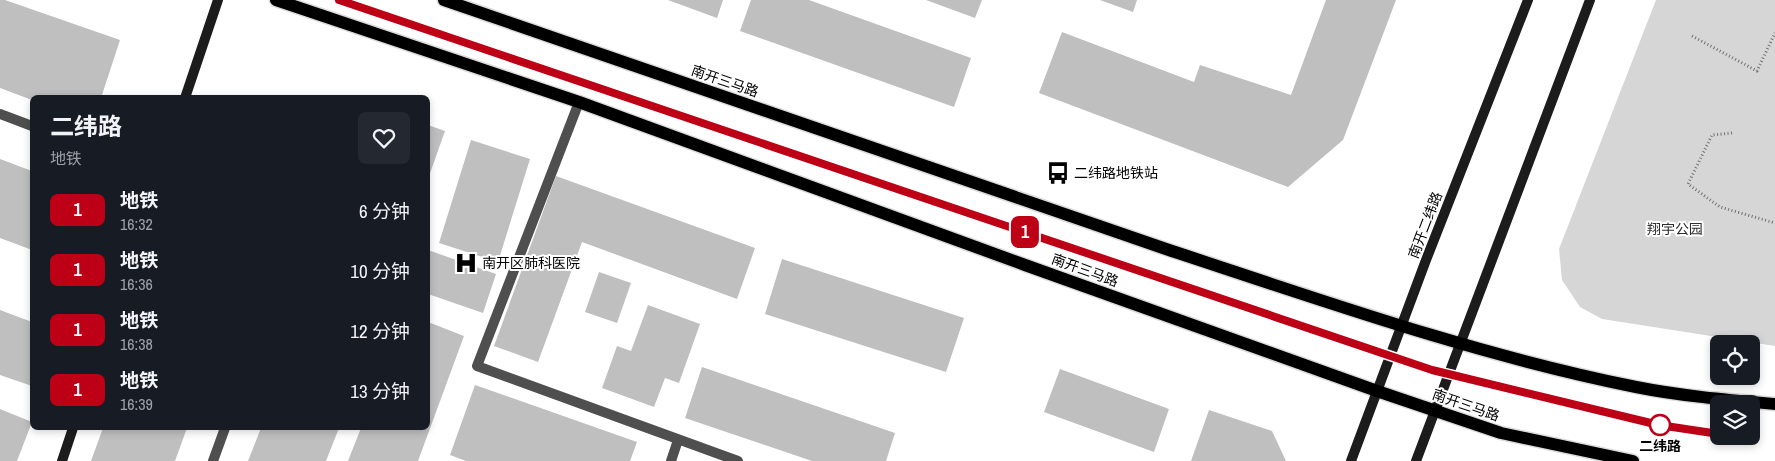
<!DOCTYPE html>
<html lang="zh">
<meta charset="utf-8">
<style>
body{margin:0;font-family:"Archivo Narrow","Noto Sans SC",sans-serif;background:#242831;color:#f1f3f6;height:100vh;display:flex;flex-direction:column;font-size:19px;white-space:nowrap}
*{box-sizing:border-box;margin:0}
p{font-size:16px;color:#9ea1a6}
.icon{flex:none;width:28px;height:28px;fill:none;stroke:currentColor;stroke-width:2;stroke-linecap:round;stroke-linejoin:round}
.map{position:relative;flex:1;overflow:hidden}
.side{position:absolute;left:30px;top:95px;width:400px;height:335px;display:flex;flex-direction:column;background:#171b24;border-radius:8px;box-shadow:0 2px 8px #0003}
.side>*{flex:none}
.badge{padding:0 10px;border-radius:8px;font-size:18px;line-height:32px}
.tools{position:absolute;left:1710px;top:335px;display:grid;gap:10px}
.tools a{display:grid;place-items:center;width:50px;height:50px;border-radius:8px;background:#171b24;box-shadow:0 2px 8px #0003;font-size:25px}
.map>.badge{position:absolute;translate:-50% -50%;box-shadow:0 0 0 2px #fff}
.round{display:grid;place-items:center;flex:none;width:52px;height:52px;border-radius:8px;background:#242831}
.summary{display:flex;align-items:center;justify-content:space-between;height:85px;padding:0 20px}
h1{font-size:24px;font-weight:700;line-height:38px}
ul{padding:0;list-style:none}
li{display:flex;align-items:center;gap:15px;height:60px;padding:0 20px}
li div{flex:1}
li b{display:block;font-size:19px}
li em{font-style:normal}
li .badge{min-width:55px;font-weight:700;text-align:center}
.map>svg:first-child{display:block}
.green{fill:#d6d6d6}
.building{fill:#bfbfbf}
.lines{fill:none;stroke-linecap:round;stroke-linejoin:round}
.primary-casing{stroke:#dbdbdb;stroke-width:15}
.path{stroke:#717171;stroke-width:3;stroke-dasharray:1 2.5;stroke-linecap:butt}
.street{stroke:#4f4f4f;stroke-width:10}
.secondary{stroke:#1c1c1c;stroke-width:10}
.primary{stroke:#000;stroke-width:12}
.line-casing{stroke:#fff;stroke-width:11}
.line{stroke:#bd0016;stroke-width:8}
.stop-dot{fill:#fff;stroke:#bd0016;stroke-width:2.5}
.labels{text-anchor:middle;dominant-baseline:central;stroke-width:4;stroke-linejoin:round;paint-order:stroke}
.street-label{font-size:14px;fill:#000;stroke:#fff}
.poi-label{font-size:14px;fill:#000;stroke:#fff;text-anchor:start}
.park-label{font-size:14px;fill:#2d2d2d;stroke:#fff}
.stop-label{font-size:14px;font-weight:bold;fill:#000;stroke:#fff}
</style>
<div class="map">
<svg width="1775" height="461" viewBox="0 0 1775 461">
<rect width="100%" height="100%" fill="#fff"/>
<path class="green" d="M1656,0H1775V346L1602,319L1580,307L1562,280L1559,249Z"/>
<path class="building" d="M0,0H5L120,40L101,98H32V100L0,88Z
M668,0H723L717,18Z
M751,0H809L971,58L954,107L740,31Z
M926,0H982L975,18Z
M1100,0H1137L1133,12Z
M1326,0H1396L1343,140L1288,187L1039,93L1062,32L1194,82L1200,65L1291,95Z
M428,125L445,131L428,179Z
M471,140L530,159L498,262L439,243Z
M0,159L32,171V250L0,238Z
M556,176L755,248L737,299L582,242L538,362L494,346Z
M428,250L496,274L483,313L428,294Z
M782,259L964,318L946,372L765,314Z
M599,272L631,283L617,323L585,312Z
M648,305L700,324L679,383L665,378L654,407L602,388L617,346L631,351Z
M0,310L32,322V386L0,375Z
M428,322L464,336L418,461H348L361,428H428Z
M702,367L895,433L886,461H812L685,418Z
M1060,369L1169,409L1154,452L1044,412Z
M475,385L637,442L630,461H466L450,455Z
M0,409L32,422L17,461H0Z
M1209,410L1272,431L1286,461H1191Z
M103,428H187L175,461H91Z
M261,428H339L326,461H248Z"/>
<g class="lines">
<defs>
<path id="primary" d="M276,0L579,102L1025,265L1377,391L1501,433L1633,461
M444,0C685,83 925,168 1166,249C1321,300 1476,355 1636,387C1681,396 1729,400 1775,404"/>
</defs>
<use href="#primary" class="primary-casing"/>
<path class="path" d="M1692,36L1757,71L1775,33
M1732,133L1712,135L1688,184L1720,207L1775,223"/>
<path class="street" d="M579,102L477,366L738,461
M0,114L32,126
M213,461L225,428
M671,461L678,440"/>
<path class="secondary" d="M185,98L218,0
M62,461L73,428
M1351,461L1426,260L1528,0
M1416,461L1590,0"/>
<use href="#primary" class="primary"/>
</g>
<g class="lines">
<defs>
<path id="line" d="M339,0L1432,370L1659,425L1719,434"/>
</defs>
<use href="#line" class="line-casing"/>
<use href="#line" class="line"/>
</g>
<defs>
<symbol id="bus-bare" viewBox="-9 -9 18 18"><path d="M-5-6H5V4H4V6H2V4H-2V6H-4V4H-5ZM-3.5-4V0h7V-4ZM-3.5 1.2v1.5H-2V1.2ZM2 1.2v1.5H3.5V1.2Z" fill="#000" stroke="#fff" stroke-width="2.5" paint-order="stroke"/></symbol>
<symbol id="hospital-bare" viewBox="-9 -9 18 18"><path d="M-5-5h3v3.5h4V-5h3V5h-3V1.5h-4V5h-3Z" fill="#000" stroke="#fff" stroke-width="2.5" paint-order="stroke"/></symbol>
</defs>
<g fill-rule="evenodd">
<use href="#bus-bare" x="1042" y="157" width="32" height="32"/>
<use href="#hospital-bare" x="450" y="247" width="32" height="32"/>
</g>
<circle class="stop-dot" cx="1660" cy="425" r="10"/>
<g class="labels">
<g class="street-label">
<text transform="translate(725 81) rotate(19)">南开三马路</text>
<text transform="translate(1425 225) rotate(-69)">南开二纬路</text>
<text transform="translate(1085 270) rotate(20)">南开三马路</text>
<text transform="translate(1466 405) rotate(19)">南开三马路</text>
</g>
<g class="poi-label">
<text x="1074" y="173">二纬路地铁站</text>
<text x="482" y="263">南开区肺科医院</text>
</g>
<g class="park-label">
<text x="1675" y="229">翔宇公园</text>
</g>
<g class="stop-label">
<text x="1660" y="446">二纬路</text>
</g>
</g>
</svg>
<div class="tools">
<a><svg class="icon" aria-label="locate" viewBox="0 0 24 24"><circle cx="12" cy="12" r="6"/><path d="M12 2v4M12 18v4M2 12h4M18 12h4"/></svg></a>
<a><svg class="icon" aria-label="layers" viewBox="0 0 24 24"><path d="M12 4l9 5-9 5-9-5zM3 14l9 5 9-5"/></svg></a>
</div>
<b class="badge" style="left:1025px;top:232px;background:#bd0016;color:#fff">1</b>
<section class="side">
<div class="summary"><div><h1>二纬路</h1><p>地铁</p></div><a class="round"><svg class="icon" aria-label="heart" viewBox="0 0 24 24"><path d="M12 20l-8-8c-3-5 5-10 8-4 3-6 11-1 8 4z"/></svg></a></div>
<ul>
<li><span class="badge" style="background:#bd0016;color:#fff">1</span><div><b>地铁</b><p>16:32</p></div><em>6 分钟</em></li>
<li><span class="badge" style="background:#bd0016;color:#fff">1</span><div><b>地铁</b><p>16:36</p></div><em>10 分钟</em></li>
<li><span class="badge" style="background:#bd0016;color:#fff">1</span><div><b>地铁</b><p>16:38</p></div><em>12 分钟</em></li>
<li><span class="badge" style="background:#bd0016;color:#fff">1</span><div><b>地铁</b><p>16:39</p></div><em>13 分钟</em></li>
</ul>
</section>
</div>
